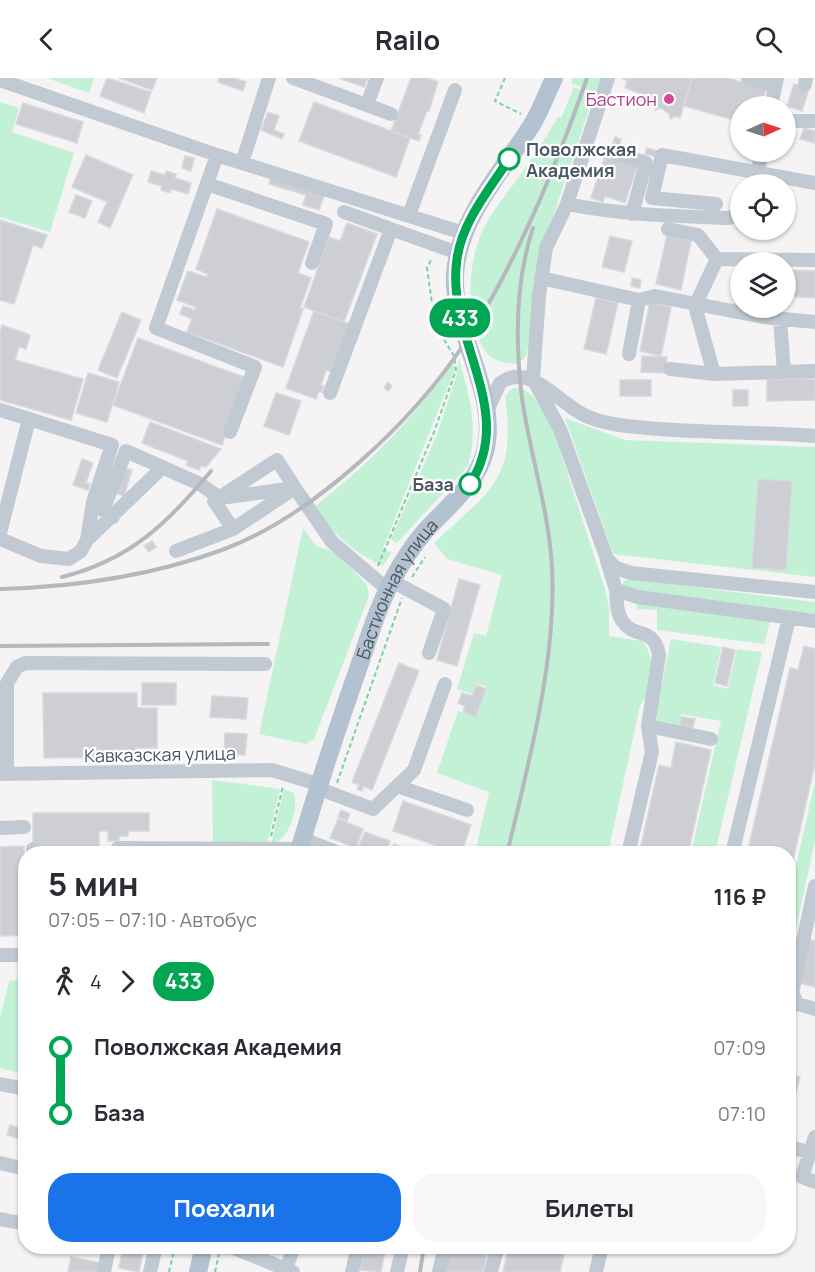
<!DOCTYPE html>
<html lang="ru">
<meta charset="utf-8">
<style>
body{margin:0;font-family:Manrope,sans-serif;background:#f7f7f7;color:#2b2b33;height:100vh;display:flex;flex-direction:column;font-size:22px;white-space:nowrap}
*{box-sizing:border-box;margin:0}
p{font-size:20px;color:#7c7c81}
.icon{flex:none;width:33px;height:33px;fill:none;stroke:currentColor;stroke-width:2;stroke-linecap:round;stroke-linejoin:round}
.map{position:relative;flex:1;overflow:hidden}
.details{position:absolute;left:18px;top:768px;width:778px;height:408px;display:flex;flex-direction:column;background:#fff;border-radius:24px;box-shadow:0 2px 4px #0004}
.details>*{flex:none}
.badge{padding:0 12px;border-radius:20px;font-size:21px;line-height:39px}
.needle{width:39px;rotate:87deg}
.tools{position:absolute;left:730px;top:18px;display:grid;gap:12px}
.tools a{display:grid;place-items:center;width:66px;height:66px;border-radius:50%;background:#fff;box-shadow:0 2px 4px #0004;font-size:30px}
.map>.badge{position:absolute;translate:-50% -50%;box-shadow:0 0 0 3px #fff}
.legs{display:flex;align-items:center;gap:9px;height:66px;padding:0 30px;font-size:20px}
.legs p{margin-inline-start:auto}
.headline{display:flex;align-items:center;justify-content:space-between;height:102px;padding:0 30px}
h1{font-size:33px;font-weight:700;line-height:45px}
.primary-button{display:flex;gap:12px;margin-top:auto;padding:12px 30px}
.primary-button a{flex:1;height:69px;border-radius:24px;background:#1a73e8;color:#fff;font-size:24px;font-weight:700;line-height:69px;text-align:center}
.primary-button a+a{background:#f7f7f7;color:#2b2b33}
ul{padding:0 30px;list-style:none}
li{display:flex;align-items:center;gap:21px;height:66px;font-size:22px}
li i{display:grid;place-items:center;width:9px;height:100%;margin:0 8px;background:currentColor}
li i::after{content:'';width:15px;height:15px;margin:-8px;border:4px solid;border-radius:50%;background:#fff}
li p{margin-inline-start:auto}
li:first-child i{background:linear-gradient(#0000 50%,currentColor 0)}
li:last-child i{background:linear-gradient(currentColor 50%,#0000 0)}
header{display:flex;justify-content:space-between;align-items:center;height:78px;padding:0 30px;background:#fff;font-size:27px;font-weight:700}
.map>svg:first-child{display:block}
.green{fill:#c3f1d5}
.building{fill:#cdcfd5;stroke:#d7d9de;stroke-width:1.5}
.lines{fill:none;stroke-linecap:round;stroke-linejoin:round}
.path{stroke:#7ad0a6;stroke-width:2;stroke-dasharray:4.5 3;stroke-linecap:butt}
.minor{stroke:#c1cad2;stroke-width:14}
.major{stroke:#b3c2d1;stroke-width:18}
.rail{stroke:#b5b8bd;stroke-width:4}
.line-1-casing{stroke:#fff;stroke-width:14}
.line-1{stroke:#00a651;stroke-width:9}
.hotel-dot{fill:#d1479c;stroke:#fff;stroke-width:2}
.stop-1-dot{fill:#fff;stroke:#00a651;stroke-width:3}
.labels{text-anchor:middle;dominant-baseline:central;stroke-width:4.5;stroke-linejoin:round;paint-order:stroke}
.hotel-label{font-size:18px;fill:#b23c85;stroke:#fff;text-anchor:end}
.stop-label{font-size:18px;font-weight:bold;fill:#4a5661;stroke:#fff;text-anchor:start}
.street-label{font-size:18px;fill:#4a5661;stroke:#fff}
</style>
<header><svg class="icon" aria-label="back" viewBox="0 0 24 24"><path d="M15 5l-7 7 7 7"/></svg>Railo<svg class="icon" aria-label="search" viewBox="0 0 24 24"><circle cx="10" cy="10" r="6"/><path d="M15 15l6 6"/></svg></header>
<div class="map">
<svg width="815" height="1194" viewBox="0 0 815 1194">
<rect width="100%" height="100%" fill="#f5f3f3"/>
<path class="green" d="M47,0H94L89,15Z
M572,0H602L597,15L572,6Z
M574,9L594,17L537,185L529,268L525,280L517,286C490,284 485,278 476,253C468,226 469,193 477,167C485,140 508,115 523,93C536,76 547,57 558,39L561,40Z
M0,24L19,30L12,54L74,75L50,154L0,139Z
M459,281C469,317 479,350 468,388L397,465L391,461L436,359L456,299Z
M453,283L455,291L383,470L391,475L383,488C353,475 333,455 314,429C368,387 415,340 453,283Z
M513,310H522L533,318L551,345L605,511L609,530V558L642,563C657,580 655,611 640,628L608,775H475L489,714L437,695L458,633L477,639L487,609L476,605L472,616L457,611L474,555L486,558L502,497L447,481L434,465C490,412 517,403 505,318Z
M565,340L625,362L815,369V499L613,476Z
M303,450L316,468L337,475L367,507L369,518L314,661L306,666L259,656Z
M631,501L815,524V536L652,516L623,509V503Z
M636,521L770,543L764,566L657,552V532L637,531Z
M671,561L721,569L713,607L728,611L737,571L762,574L715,775H691L721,643L681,636L679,652L657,646L656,634Z
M212,702L280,711L267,766L213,765Z
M815,704V763L789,882V818Z
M284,711L294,715C299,731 289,763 271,766Z
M25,901L23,943L26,944L25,996L0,990V940L9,903Z"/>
<path class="building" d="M107,0L151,14L144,35L100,18Z
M119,0H157L152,12Z
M219,0H235L246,4L243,13L218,4Z
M339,0H368L364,9Z
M411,0H428L438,4L429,33H427L418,56L421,57L419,63L391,53Z
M622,0H692L680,40L675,38L671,41L669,36L661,30L655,32L653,20L625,10L627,3Z
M692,0H728L766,11L761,28H741V44L684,28Z
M794,6L809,11L802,33L787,28Z
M314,24L410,60L396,99L299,63Z
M23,25L83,44L77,65L16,46Z
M268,34L279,38L274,52L284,56L282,61L261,52Z
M804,50L815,53V65L800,61Z
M615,59L621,61L619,70L612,68Z
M647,70L658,73L657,79L645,76Z
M606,75L638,86L625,125L605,118L603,124L591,120Z
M86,77L133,97L110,150L98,144L107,124L72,109Z
M185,78L194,80L191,93L182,90Z
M151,93L165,97L166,93L176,96L175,100L191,105L188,116L171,111L170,115L161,112L162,108L148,104Z
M271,99L325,115L319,132L303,127L306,117L269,106Z
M76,117L92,123L85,140L69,134Z
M217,131L309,164L298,195L311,200L300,230L303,231L283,289L187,254L192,241L180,236L183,228L195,232L196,229L177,222L188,193L206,199L208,196L196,191Z
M0,142L47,157L42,170L33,167L14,226L0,222Z
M347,145L377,156L344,244L304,229L329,159L340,163Z
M667,157L691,163L681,212L656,206Z
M610,158L632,163L624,194L602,189Z
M786,192L815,193V220L786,218Z
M632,200L641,202L640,210L631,208Z
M596,220L618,225L606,276L584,271Z
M650,224L671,229L661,278L640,273Z
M314,233L350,246L332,294L326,292L321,307L324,308L322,314L319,313L316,321L286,310Z
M122,234L141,242L117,300L98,292Z
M2,247L30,257L26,271L19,269L15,282L83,301L71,342L0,322V256Z
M138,260L246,300L222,367L113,327Z
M642,278L667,279L666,295L641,294Z
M88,295L119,304L107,344L76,335Z
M767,301H815V322L767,323Z
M620,302H651V318H620Z
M388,304L392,308L388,313L384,310Z
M733,312H748V328H733Z
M276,315L301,323L289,357L264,348Z
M150,344L221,371L206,389L201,388L199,392L186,387L188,383L142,365Z
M82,381L93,385L86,405L90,406L88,412L73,407Z
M121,389L132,392L124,418L112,414Z
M758,401L792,403L786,492L752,490Z
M152,463L156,469L149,474L144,468Z
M459,501L480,507L457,588L437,582Z
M804,568L815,571V686L789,800V776H747L790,590L798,592Z
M723,569L735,572L727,608L715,605Z
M399,585L419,593L372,712L363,708L362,713L357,711L359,707L352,704Z
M142,605H176V627H142Z
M476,607L486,611L476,639L463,634L465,628L458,625L462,615L472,618Z
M43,615H137V630H157V670H136V679L44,680Z
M212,618L248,620L246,641L210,639Z
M681,639L695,641L693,650L680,648Z
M225,655L247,656L245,677L224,676Z
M676,664L711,672L688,776H639L659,687L671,690Z
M403,723L471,747L461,776L393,753Z
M341,732L350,736L347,743L338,739Z
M33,735H149V753H128V758H119V763H108V753H99V776H44V771H33Z
M338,741L363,751L356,770L330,760Z
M365,754L390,763L385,776L359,767Z
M394,766L417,776H390Z
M24,768L26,857L0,858V769Z
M810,862L815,863V909L800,905Z
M789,996L800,999L790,1035H789Z
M10,1047L26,1052V1063L7,1057Z
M123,1168H144L139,1194L119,1190Z
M247,1168H278L276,1176Z
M365,1168H386L381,1194L360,1192Z
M449,1168H489L483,1194H444Z
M509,1168H546L565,1172L560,1194H503Z
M71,1179L101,1185L99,1194H68Z"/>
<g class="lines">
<path class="path" d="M505,0L495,23L521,36
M378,488L434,354L456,292L454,278L443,260L433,232L427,190L432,180
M412,499L425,479
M337,705L402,520
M271,758L283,708
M169,1194L175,1168
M215,1194L219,1176"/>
<path class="minor" d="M293,0L391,36
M608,0L567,126L546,170L539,218L533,301L560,351L607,481L616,490L631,495L815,514
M748,0L775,8
M0,2L217,77L463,155
M805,6L806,0
M367,26L377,0
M771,28L777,0
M786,43H815
M611,74L646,85L632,136
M217,77L156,250L255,289L230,354
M242,85L269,0
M207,106L326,146L312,185
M755,106L762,74
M567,126C621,137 674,138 729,140L741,135
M716,126L652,120L662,77L815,105
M344,134L391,151
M409,137L455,12
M668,151L698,157L717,181
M815,182L717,181L695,228L714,296L815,293
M541,200L639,222L655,218L763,239L815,244
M780,242L784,294
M629,276L639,222
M670,291L714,296
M330,315L391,151L458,175
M0,332L112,367L93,424L87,462L81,473L69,481L41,478L0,461
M487,333L500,305C531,282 561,330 591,340C612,348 637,349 659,351C711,355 763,354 815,358
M277,382L295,410L233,451L214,423Z
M113,439L103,432L126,373L200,406L220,420L295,410L332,464L387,511
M0,455L29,341
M87,462L163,389
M176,473L233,451
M607,483L616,512L638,519L815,543
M392,503L444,531L429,575
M616,512C617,523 616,535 623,544C635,561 654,548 659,577L648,648L652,674L628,776
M648,648L711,661
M0,696L272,692L318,706
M7,696V605L17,589L25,585L265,586
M397,708L467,732
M317,710L373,731L414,692L445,606
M0,750L24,749
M303,761L342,776
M33,771L34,776
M118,776V770L299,771
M732,776L789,540
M815,808L792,915L798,926L815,931
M0,877H26
M0,1006L26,1011
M815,1059L802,1099L815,1104
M789,1069L809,1074
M0,1085L26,1091
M0,1141L26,1146
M229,1168L293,1194
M286,1191L294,1168
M104,1194L109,1168
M150,1194L156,1168
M352,1194L358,1168
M397,1194L403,1168
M439,1194L445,1168
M491,1194L498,1168
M596,1194L602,1168"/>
<g class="major">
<path id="s1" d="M298,776C316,715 336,654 357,594C368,563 377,530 393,501C402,484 413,467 426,452C448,428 476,407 485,374C500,316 452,257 455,197C458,139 504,92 533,45C541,31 547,15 554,0"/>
<path d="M198,1194L204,1168"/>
</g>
<path class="rail" d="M62,499C130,482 168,445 211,393
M0,511C75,509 151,498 222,472C312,439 414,343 466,263C517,184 556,89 587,0
M0,568L268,566
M507,776C528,688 557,580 552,490C549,432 530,377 522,320C515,263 515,204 533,150
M420,1194L424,1168"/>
</g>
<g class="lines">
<defs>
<path id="line-1" d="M470,406C518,332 445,260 457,181C462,144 489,112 509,81"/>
</defs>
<use href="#line-1" class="line-1-casing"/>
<use href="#line-1" class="line-1"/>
</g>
<circle class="hotel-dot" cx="669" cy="21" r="6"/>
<g class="stop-1-dot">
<circle cx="509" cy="81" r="10"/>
<circle cx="470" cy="406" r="10"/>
</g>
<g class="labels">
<g class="hotel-label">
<text x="657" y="21">Бастион</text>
</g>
<g class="stop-label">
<text x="526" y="71">Поволжская<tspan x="526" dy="21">Академия</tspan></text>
<text x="454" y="406" text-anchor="end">База</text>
</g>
<g class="street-label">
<text stroke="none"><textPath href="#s1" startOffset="284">Бастионная улица</textPath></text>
<text transform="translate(160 676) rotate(-1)">Кавказская улица</text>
</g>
</g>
</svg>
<div class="tools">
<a><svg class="needle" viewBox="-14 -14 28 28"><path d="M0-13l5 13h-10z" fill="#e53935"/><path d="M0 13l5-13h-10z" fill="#7c7c81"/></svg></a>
<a><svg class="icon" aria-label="locate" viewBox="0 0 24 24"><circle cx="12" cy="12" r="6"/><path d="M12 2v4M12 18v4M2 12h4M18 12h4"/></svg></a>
<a><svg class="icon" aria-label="layers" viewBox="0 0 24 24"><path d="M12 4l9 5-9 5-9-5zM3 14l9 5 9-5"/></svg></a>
</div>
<b class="badge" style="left:460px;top:240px;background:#00a651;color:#fff">433</b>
<section class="details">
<div class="headline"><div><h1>5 мин</h1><p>07:05 – 07:10 · Автобус</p></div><b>116 ₽</b></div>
<div class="legs"><svg class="icon" aria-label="walk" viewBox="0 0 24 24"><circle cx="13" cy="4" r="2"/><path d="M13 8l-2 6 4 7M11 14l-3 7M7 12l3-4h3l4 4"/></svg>4<svg class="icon" aria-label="forward" viewBox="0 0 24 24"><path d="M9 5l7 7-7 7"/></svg><b class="badge" style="background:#00a651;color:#fff">433</b></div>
<ul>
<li><i style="color:#00a651"></i><b>Поволжская Академия</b><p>07:09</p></li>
<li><i style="color:#00a651"></i><b>База</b><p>07:10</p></li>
</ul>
<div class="primary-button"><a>Поехали</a><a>Билеты</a></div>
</section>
</div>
